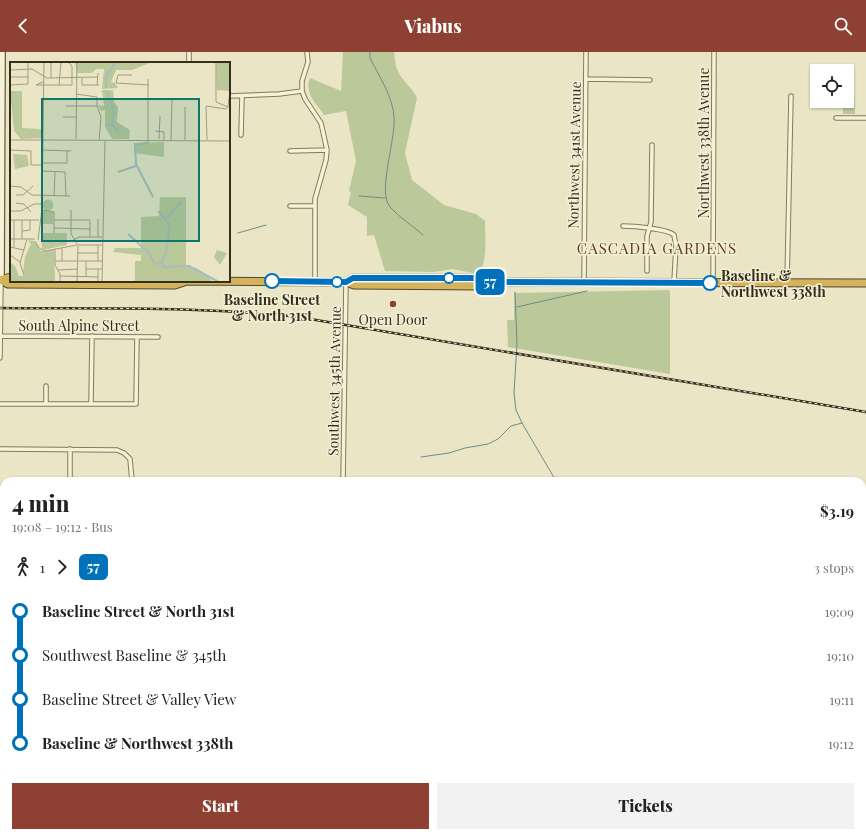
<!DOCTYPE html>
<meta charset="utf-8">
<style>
body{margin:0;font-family:"Playfair Display",serif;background:#f2f2f2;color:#222;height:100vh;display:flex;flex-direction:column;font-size:15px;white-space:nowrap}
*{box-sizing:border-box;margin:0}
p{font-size:13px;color:#767676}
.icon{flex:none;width:22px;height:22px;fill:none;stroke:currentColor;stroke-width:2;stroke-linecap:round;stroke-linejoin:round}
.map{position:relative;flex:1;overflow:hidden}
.panel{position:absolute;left:0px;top:425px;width:866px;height:360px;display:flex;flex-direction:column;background:#fff;border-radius:12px 12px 0 0;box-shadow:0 1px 3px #0004}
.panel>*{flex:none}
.badge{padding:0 8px;border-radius:6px;font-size:14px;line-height:26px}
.tools{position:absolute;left:810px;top:12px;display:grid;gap:8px}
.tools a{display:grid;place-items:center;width:44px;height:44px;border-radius:0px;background:#fff;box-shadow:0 1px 3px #0004;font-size:20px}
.map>.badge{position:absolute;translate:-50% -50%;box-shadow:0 0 0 2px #fff}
.legs{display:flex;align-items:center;gap:6px;height:44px;padding:0 12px;font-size:13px}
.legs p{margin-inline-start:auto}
.summary{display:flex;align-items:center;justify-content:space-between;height:68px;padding:0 12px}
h1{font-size:22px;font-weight:800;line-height:30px}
.primary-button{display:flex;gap:8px;margin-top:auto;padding:8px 12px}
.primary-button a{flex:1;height:46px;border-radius:0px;background:#8e4132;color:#fff;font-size:16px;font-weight:800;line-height:46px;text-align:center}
.primary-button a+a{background:#f2f2f2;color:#222}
ul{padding:0 12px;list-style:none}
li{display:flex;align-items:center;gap:14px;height:44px;font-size:15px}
li i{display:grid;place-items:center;width:6px;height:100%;margin:0 5px;background:currentColor}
li i::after{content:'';width:10px;height:10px;margin:-5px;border:3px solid;border-radius:50%;background:#fff}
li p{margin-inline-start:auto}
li:first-child i{background:linear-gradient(#0000 50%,currentColor 0)}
li:last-child i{background:linear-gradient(currentColor 50%,#0000 0)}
header{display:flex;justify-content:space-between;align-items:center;height:52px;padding:0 12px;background:#8e4132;color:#fff;font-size:18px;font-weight:800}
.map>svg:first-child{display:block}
.green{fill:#bac89a}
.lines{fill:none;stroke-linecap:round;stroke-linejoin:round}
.stream{stroke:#6e8c8a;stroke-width:1}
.street-casing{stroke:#84795d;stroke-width:5.5}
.secondary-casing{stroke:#665a40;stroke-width:8}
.highway-casing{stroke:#524631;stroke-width:9}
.street{stroke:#f6f2d8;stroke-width:3.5}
.secondary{stroke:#f6f2d8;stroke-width:5.5}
.highway{stroke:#d3b45d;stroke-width:7}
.rail-casing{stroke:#352e1f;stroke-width:2.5}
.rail{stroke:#f3efd4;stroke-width:1;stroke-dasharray:3;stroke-linecap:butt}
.line-1-casing{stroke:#fff;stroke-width:9}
.line-1{stroke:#0072bc;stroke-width:6}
.stop-1-dot{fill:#fff;stroke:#0072bc;stroke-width:2}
.poi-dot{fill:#8e4132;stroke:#f3efd4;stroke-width:1.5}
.labels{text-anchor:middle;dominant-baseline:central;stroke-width:3;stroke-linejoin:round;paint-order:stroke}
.street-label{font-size:14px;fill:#352e1f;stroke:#f3efd4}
.stop-label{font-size:14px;font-weight:bold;fill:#352e1f;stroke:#f3efd4;text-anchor:start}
.poi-label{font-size:14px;fill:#352e1f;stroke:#f3efd4}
.neighbourhood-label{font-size:15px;letter-spacing:1px;fill:#5f3922;stroke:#f3efd4}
.inset-river{fill:none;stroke:#a7bebb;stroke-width:2}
.inset-road{fill:none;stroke:#a29c83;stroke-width:1}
.view{fill:#0f766e;fill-opacity:0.15;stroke:#0f766e;stroke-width:2}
.inset-edge{fill:none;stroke:#352e1f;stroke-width:2}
</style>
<header><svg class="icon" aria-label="back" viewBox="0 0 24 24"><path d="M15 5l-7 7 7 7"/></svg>Viabus<svg class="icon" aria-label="search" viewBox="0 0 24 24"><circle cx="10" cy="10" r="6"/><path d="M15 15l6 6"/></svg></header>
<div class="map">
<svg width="866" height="785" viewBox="0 0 866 785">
<rect width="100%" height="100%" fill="#eae6c5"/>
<path class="green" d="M343,0H394C395,6 395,14 398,19C402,29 412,35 417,46L405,101L412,128L444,153L476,162L485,169C485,182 488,213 478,222L452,217L434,220L385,219L374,183L367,184V165L348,153L351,140L349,139L356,109L346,59L324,63C316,51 304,42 310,26L341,39Z
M847,39H854L855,62H843V49H847Z
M670,238V322L508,295L507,268H514V241Z
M0,645H4V688H0Z
M0,738H4V781H138V785H0Z
M548,781H794V785H548Z"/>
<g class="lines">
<path class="stream" d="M370,0V6C379,24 393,45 394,65C396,88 377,140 390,155C399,165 413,174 423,183
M359,144L385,146
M238,181L266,173
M515,240L517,291L514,341L516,358L522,371L556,429
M517,255L587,239
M421,405L449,401L465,396L488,392L498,387L511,374L522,371
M504,781L508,785
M691,785V781"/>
<defs>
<path id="street" d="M307,0L308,10L302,29V39L305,47L321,71L327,98L326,108L315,147V230
M189,11V0
M586,27L650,28
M229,44L279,42L302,39
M836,66H866
M241,83L242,44
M290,99L327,98
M290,154H314
M623,174C633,174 668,177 674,183L676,194L674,230
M647,219V184L651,170L652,93
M584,230L586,0
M713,231L714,0
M787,231L791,44
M0,284L158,285
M0,306L1,228
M46,334V352
M0,352H136L137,285
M91,352L92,284
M0,397L117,398L124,401L130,407L132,429
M70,429V397
M343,429L346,230
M0,529H4
M0,613L4,614
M175,781L179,785
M162,785L169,781
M336,785V781"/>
<path id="secondary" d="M1,228L2,0"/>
<path id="highway" d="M0,228L11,225
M1,228L8,232L175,233L187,229L346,230L353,226H480L487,230L866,231
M346,230L354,233L480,234L487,230"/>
</defs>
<use href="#street" class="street-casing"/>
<use href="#secondary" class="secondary-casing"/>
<use href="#highway" class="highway-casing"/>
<use href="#street" class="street"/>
<use href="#secondary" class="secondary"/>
<use href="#highway" class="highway"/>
<defs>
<path id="rail" d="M0,256C100,257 199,254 298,265L866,360"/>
</defs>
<use href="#rail" class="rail-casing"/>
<use href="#rail" class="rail"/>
</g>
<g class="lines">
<defs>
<path id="line-1" d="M272,229L346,230L353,226H480L487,230L710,231"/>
</defs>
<use href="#line-1" class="line-1-casing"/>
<use href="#line-1" class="line-1"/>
</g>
<g class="stop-1-dot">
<circle cx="449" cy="226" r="5"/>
<circle cx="272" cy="229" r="7"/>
<circle cx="337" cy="230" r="5"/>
<circle cx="710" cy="231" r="7"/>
</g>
<circle class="poi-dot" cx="393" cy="252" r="4"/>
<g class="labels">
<g class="street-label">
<text transform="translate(703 91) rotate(-90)">Northwest 338th Avenue</text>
<text transform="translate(574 103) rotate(-89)">Northwest 341st Avenue</text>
<text x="79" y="273">South Alpine Street</text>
<text transform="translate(334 329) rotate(-89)">Southwest 345th Avenue</text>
</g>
<g class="stop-label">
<text x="721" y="223">Baseline &amp;<tspan x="721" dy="16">Northwest 338th</tspan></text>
<text x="272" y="247" text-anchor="middle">Baseline Street<tspan x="272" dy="16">&amp; North 31st</tspan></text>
</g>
<g class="poi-label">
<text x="393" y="267">Open Door</text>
</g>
<g class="neighbourhood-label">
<text x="657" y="196">CASCADIA GARDENS</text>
</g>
</g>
<g transform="translate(10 10)">
<rect width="220" height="220" fill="#eae6c5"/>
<path d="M65,0H142L122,8H106L101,20L105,21L108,26L92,27L94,7H86L82,11H67ZM206,0H220V29L207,28ZM92,28H103L104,40L108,45L107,60L120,68L119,77H102L95,65V48L91,49L88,43L94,44ZM0,29H12V66L31,67V76L11,77L4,69ZM154,80V95L124,91L125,81ZM3,92L17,93L19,104L5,107ZM150,135H176V204L186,206L199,214L202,220H125V199H131V193L103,190L105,186H131V155L149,154ZM32.5 143a5.5 5.5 0 1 1 11 0a5.5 5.5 0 1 1-11 0ZM33,149L43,150V162H32ZM31,171H57V183L32,188ZM18,178L24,179L31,189L44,188L45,220H0V200L5,204L9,214L15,213L13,210L15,195L21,182ZM207,188L217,191L210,203L204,195Z" fill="#bac89a"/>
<path class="inset-river" d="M96,26V14L106,0M97,29L104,49L102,63M97,63H102L109,70M125,81L126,102L143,135M126,83L139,80M108,110L126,104M157,156L171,140M118,172L139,191L145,202L150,201L156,192L160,163L148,149M153,199V205L179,204L209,220"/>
<path class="inset-road" d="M206,0V40L218,45M0,8L22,7L37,16L87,15M122,13H108L106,21L139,23M0,15H18M41,16V0M72,16V23H89M33,20L26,23H62V4L58,0M0,23L18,22V0M49,23L51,0M87,23L88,11M66,32L87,35V44L91,55L89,79M56,44H87M218,45L220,29M53,55H66M145,69L154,70V79M66,77L67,0M149,77L150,54M0,78H34M32,78L220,79M138,78V17M161,78L162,36M175,78V45M197,78L196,44L216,47L218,45M0,88L21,89V103H32M32,88L61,89M32,101H57V89M32,109L55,110L56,134M0,124L11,125L22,133L60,134M6,133H13L23,124M44,134L45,109M6,141L14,142L21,150M32,148L44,150V171M61,148V172L68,183M0,149H11L24,142H32M0,158H29M44,158H80M44,166L80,167M12,169L20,168V158M80,175V159M88,175V157M0,177H25M12,177V158M28,178L32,147L34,0M25,179L29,186L35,189L67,183M62,179L69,175H92M68,183H92M0,185L14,188M4,185V158M45,187V203L50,212V220M68,191H88M0,193L10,200M45,199H92M52,199V186M88,199V183M76,207H92M48,208L68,207M14,213L10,201L17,177M50,214L88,215M76,215V199M67,220L68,184M88,220V207M92,220L95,79"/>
<path class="view" d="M32,37H189V179H32Z"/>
<rect width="220" height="220" class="inset-edge"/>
</g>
</svg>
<div class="tools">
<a><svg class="icon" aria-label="locate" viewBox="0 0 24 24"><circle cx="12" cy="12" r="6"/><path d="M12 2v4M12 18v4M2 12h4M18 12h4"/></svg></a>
</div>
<b class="badge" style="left:490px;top:230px;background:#0072bc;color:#fff">57</b>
<section class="panel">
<div class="summary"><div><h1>4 min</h1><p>19:08 – 19:12 · Bus</p></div><b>$3.19</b></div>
<div class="legs"><svg class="icon" aria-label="walk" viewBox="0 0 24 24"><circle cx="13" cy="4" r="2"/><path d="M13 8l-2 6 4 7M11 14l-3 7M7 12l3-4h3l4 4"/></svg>1<svg class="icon" aria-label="forward" viewBox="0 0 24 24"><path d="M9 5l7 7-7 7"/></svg><b class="badge" style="background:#0072bc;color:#fff">57</b><p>3 stops</p></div>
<ul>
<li><i style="color:#0072bc"></i><b>Baseline Street &amp; North 31st</b><p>19:09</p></li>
<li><i style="color:#0072bc"></i><span>Southwest Baseline &amp; 345th</span><p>19:10</p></li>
<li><i style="color:#0072bc"></i><span>Baseline Street &amp; Valley View</span><p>19:11</p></li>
<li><i style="color:#0072bc"></i><b>Baseline &amp; Northwest 338th</b><p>19:12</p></li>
</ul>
<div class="primary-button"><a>Start</a><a>Tickets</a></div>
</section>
</div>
